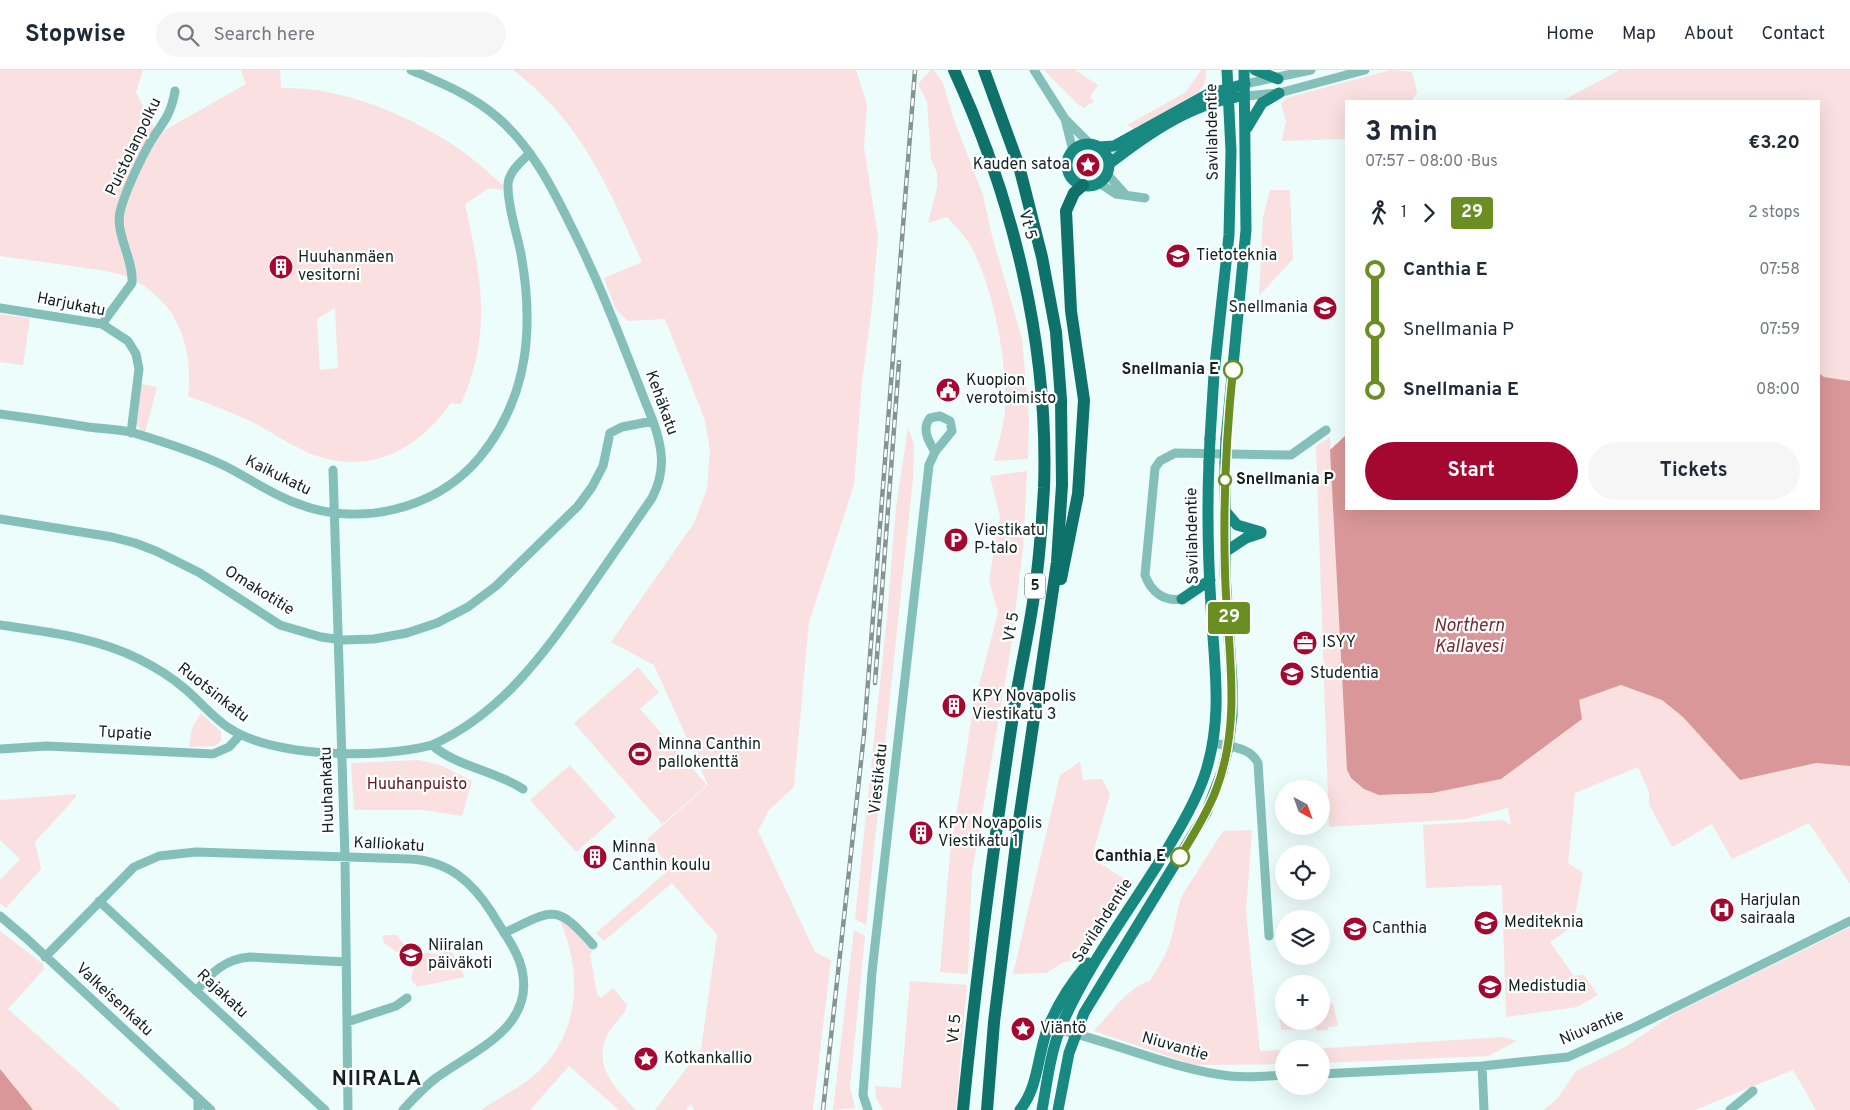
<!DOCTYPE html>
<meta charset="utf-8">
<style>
body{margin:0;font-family:Overpass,sans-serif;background:#f6f6f7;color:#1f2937;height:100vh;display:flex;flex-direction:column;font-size:19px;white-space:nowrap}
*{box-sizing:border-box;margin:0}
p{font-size:16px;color:#747a83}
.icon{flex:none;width:28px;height:28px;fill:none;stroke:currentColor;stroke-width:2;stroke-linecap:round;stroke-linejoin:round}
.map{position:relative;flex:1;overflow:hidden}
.panel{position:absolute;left:1345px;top:30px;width:475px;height:410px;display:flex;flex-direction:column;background:#fff;border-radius:0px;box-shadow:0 5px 20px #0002}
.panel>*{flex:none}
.badge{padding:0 10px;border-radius:4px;font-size:18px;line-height:32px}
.needle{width:32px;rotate:139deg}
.buttons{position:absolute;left:1275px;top:710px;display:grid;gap:10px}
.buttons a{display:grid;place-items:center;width:55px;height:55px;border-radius:50%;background:#fff;box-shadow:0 5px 20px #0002;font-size:25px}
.map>.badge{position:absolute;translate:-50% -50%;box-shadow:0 0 0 2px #fff}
.legs{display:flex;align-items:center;gap:8px;height:55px;padding:0 20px;font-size:16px}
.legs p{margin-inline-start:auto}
.head{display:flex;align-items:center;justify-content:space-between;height:85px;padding:0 20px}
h1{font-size:28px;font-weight:700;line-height:38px}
.button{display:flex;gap:10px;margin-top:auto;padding:10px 20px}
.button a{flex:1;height:58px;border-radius:30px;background:#a40831;color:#fff;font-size:20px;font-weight:700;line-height:58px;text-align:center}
.button a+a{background:#f6f6f7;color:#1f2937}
ul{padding:0 20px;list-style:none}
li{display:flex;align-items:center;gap:18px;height:60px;font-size:19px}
li i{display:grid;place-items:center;width:8px;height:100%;margin:0 6px;background:currentColor}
li i::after{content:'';width:12px;height:12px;margin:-6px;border:4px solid;border-radius:50%;background:#fff}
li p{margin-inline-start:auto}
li:first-child i{background:linear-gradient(#0000 50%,currentColor 0)}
li:last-child i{background:linear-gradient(currentColor 50%,#0000 0)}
header{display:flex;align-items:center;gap:30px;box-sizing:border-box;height:70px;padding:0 25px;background:#fff;border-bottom:1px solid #e0e1e3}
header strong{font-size:24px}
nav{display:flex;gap:28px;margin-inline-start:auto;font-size:18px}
.search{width:350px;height:45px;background:#f6f6f7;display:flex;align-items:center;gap:12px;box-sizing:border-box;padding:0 18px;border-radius:28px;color:#747a83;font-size:19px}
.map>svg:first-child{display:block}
.green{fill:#fae0e0;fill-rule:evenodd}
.water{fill:#d99799}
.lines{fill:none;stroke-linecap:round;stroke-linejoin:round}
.minor{stroke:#84c0b9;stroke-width:9}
.major{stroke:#188981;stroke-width:11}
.highway{stroke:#0f726a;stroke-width:12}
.rail-casing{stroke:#839492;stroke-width:4.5}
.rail{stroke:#fff;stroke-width:2.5;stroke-dasharray:8;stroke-linecap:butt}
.major-bridge{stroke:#188981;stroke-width:11}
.line-1-casing{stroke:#fff;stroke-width:11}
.line-1{stroke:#6b8e23;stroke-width:8}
.stop-1-dot{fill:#fff;stroke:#6b8e23;stroke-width:2.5}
.labels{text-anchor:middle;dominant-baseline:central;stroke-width:4.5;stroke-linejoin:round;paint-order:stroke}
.shield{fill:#fff;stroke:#586564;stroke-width:1}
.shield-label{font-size:15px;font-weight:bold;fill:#112321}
.street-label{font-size:16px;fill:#112321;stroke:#fff}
.poi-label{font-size:16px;fill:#112321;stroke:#fff;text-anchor:start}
.stop-label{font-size:16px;font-weight:bold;fill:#112321;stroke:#fff;text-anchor:end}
.park-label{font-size:16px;fill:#631622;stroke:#fff}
.water-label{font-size:18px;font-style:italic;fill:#782a33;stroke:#fff}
.district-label{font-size:21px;font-weight:bold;letter-spacing:1px;fill:#112321;stroke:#fff}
</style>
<header>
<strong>Stopwise</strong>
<div class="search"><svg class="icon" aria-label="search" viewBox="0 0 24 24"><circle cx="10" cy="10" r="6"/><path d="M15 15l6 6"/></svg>Search here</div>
<nav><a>Home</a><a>Map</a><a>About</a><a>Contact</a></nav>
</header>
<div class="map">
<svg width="1850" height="1040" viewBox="0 0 1850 1040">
<rect width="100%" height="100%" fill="#ecfdfb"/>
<path class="green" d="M0,0H143L136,22L154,58L163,61L246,14L241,0H280L281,18C342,17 404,43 455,76C472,87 487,102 503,115V120L489,118L465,134C481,207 493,262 461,334L451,333C417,381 367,407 309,383C289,374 271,362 252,352C231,342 209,334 188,326C194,273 175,225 122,205C106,200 89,199 72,196C48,193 24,189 0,186ZM335,238L338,298L320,300L317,249Z
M513,0H856L867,34L864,77L878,167L872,236L862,312L854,415L809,552L794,717L769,740L758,761L815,882L831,890L813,1040H694L692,1035L687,1037V1040H655L701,979L717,865L672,813L604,871L596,863L671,798L647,769L708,715L654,595L611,572L694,453L707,419L710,380L705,350L665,249L628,251L616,240L604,208L642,192C608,117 581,51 513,0Z
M931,0H934L943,13L954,50L983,125L992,166L1022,269L1029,348L1028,389L994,391C997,377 1002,363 1004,349C1010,302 995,227 975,184C969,170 957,158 947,147L928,153L937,118V103L931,89L927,32L918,14Z
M1044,0H1075L1098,15L1090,27L1094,31L1084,38L1080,36Z
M1201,0H1206C1206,10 1205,16 1198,23L1133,59L1127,55L1186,22Z
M1391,0L1412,2L1417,22L1412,31H1346V69L1282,71L1286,51L1281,34L1286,28Z
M1620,0H1850V311L1824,307L1819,303V31H1562Z
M1270,120H1290L1293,189L1259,226L1263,147Z
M0,244L30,248L23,295L0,292Z
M142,314L157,317L145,363C128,354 139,329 142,314Z
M908,358L914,374L913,409L866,855L855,849L887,547L896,437Z
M1330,367L1347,700L1351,708L1364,719L1380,725L1432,723L1579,630L1621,615L1662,630L1683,647L1740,710L1816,693L1850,696V814L1809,753L1732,789L1712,754L1672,777L1649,734V722L1638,697L1575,723L1568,793L1583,803L1573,856L1550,872L1574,906L1584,905L1598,925L1577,937L1506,947L1502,815L1426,818L1423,755L1503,750L1511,755L1508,738L1466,749L1329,757L1316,376Z
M1027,401L1023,478L1011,577L972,802L968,904L940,902L950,783L974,634L998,543L989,510L1000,447L990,406Z
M638,597L659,622L640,639L707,715L662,754L574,653Z
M201,643L221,662V671L215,676L189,677L192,658Z
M419,690L443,696L472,711L462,746L423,740H354L351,693Z
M1080,692L1083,710L1102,709L1110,724L1093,783L1098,792L1126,810L1076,889L1062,893L1046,903L1013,904L1060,705Z
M570,695L616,747L576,782L530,730Z
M76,724V727L35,772L41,799L6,838L0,833V810L20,789L0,770V730Z
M1252,760L1246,841L1260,981L1284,980V994L1194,995L1094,961C1109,945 1128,917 1150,911C1158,898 1167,884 1171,869C1176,854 1176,839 1183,824L1223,761Z
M564,849L593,882L590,884L597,924L601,928L613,918L627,935C625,945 616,951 610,960C590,993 614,1018 636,1040H619L569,996L530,1040H481C500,1027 522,1017 539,1001C581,960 582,901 560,851Z
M1850,857V1040H1816L1793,1000L1695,1040H1543L1557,1029L1576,1001L1625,977L1673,944Z
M854,860L865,866L850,1017L855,1038L833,1040Z
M0,861L43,894L44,899L8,939L121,1040H0Z
M387,865H397L406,877L417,876V882L438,884L451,880L465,907L417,917L411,909L415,893H400V884L384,873L382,866Z
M910,911L967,915L956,1040H883L876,1028L875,1016L901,1018Z
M1280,929H1284V951H1321V929L1333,934L1338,956L1328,957V960L1317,961L1316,958L1281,960L1278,932Z
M1503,967L1517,971L1488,986L1321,993V979H1311Z"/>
<path class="water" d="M1819,303L1824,307L1850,311V696L1816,693L1740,710L1683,647L1662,630L1621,615L1579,630L1582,649L1501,709L1432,723L1379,725L1364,719L1351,708L1347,700L1330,380L1346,365V439H1819Z
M0,999L30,1036L33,1040H0Z"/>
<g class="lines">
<path class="minor" d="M411,0C441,13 472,25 497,47C531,76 552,117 571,156C603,219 627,286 653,351C663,379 666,401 652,428C630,460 607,493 585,525C543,585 501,644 432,675
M1034,0L1065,49L1073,81
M1245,14L1311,0
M1245,26L1279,23L1365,0
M1065,49L1090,74
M1107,104L1125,124
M1099,113L1116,124L1145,128
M0,238L102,254L128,271L136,284L139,299L131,363
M102,254L132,213C134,188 113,162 121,138C127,118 137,97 147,78C160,54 170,50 175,21
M0,344C29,348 58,352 88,357C103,359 119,359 134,363C164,372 196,382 225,396C249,408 271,424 296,433C358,458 436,440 480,387C529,327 534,257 521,184C517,163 508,138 508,117C507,103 521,92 530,83
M333,400L345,788L348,1040
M0,449L112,467L135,473L156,481L200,503L280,555L321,567L342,570L374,569L407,563L437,553L468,537L496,516L578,436L592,417L603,396L610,363L622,357L653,351
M1182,529C1164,532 1151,522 1145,505L1155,398L1160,391L1175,383L1291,385L1326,360
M0,555C48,562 95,567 139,589C155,597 170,606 184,618C199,630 212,647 229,658C275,688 380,689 432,675C457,697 494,700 523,719
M1214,673C1231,677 1250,677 1258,693L1269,866
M0,679L47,676L213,684L229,677L240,665
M99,831L325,1040
M0,846L26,868L198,1028V1040
M504,863C553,840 555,832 593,875
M45,887L134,797L159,786L196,782L410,789C449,791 472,812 492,843C502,861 518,880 522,900C535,958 473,981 436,1008C424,1017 413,1029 403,1040
M196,921C212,902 225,889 250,887L346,892
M347,952L396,936L407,928
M1060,960C1117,973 1172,999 1230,1006C1248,1008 1266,1006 1284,1005
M1482,996L1484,1040
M1321,1004L1482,996L1568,987L1637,956L1850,851
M198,1028L211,1040
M868,1040L863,1025L872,902L929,395L935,382L952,361L950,351L940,346L930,348C921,359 929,372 935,382
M1730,1040L1753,1021"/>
<path class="major" d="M1255,0L1278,9
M1247,58L1262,33L1279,23
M1067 95a21 21 0 1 1 42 0a21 21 0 1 1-42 0Z
M1099,77L1114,76L1208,24L1245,14
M1109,94C1146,65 1189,35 1236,27
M1210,369L1214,304L1229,165L1231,81L1227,0
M1226,369L1246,160L1244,0
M1226,442L1237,455L1261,462
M1225,482L1246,468L1261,463
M1182,529L1210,510
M1020,1040C1038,1017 1037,990 1046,963C1055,938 1071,913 1088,893
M1042,1040C1047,1013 1050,985 1060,959C1088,892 1135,834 1172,771C1184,751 1196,730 1204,707C1224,649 1214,596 1211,536C1208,488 1207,440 1209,392
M1058,1040L1069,983L1084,943L1206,743L1222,702L1228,677L1232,645V613L1225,504V393"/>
<path class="highway" d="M954,0C1013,129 1049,275 1044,418C1042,451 1040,485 1035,518C1030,559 1020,599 1014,639C994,772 976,906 963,1040
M984,0L1019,96L1042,187L1056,262L1061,330L1062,415L1057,492L1019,750L994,952L987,1040
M1061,509L1078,424L1084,330L1071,241L1066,141L1074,123L1083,115"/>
<defs>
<path id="rail" d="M875,613L899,292
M823,1040L864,664L915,0"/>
</defs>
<use href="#rail" class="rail-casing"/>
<use href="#rail" class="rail"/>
<path class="major-bridge" d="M1209,392L1210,369
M1225,393L1226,369"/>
</g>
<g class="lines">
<defs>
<path id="line-1" d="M1180,787C1193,765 1207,744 1216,720C1243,650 1227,576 1225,503C1223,435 1226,367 1233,300"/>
</defs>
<use href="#line-1" class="line-1-casing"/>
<use href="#line-1" class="line-1"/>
</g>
<defs>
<symbol id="sight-disc" viewBox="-11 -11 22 22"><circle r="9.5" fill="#a40831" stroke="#fff"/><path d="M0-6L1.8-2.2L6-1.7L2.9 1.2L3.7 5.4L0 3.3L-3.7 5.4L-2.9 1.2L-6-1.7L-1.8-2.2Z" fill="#fff"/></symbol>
<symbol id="university-disc" viewBox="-11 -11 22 22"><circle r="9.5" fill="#a40831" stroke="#fff"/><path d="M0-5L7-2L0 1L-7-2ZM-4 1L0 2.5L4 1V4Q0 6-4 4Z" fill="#fff"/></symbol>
<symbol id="building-disc" viewBox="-11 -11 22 22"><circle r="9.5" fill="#a40831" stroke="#fff"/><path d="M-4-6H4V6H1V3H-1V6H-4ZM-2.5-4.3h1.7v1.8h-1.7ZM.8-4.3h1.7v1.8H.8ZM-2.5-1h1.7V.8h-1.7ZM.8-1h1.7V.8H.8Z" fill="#fff"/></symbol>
<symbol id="civic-disc" viewBox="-11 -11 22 22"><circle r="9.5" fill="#a40831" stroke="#fff"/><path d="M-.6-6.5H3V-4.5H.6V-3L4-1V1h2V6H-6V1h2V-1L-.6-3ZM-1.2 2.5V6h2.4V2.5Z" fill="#fff"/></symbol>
<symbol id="parking-disc" viewBox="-11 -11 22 22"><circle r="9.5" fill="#a40831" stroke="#fff"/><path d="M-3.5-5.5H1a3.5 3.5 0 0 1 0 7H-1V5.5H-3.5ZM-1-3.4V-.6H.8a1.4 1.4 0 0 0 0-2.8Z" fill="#fff"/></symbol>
<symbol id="office-disc" viewBox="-11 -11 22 22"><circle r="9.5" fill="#a40831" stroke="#fff"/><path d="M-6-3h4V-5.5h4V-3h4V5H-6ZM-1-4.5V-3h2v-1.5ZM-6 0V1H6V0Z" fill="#fff"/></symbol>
<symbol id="stadium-disc" viewBox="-11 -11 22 22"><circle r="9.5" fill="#a40831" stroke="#fff"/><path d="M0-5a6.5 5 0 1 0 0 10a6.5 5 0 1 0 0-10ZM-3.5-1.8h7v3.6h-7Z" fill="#fff"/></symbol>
<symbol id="hospital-disc" viewBox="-11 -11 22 22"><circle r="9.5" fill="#a40831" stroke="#fff"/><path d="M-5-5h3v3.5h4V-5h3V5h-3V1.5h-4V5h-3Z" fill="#fff"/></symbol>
<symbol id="school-disc" viewBox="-11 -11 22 22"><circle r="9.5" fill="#a40831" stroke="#fff"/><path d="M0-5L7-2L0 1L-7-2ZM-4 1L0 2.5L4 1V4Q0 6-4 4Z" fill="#fff"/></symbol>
</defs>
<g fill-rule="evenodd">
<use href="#sight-disc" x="1074" y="81" width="28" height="28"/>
<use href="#university-disc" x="1164" y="172" width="28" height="28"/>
<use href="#building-disc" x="267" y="183" width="28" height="28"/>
<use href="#university-disc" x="1311" y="224" width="28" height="28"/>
<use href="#civic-disc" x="934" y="306" width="28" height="28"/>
<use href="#parking-disc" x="942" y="456" width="28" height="28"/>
<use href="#office-disc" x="1291" y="559" width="28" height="28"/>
<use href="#university-disc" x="1278" y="590" width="28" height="28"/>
<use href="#building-disc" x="940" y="622" width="28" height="28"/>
<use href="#stadium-disc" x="626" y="670" width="28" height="28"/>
<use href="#building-disc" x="907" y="749" width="28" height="28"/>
<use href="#building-disc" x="581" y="773" width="28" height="28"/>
<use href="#hospital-disc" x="1708" y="826" width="28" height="28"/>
<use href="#university-disc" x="1472" y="839" width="28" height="28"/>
<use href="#university-disc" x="1341" y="845" width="28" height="28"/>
<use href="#school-disc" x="397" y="871" width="28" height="28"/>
<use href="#university-disc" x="1476" y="903" width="28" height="28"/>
<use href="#sight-disc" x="1009" y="945" width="28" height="28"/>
<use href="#sight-disc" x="632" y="975" width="28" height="28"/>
</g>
<g class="stop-1-dot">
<circle cx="1233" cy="300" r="9"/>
<circle cx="1225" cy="410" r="6"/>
<circle cx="1180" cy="787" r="9"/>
</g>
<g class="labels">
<rect class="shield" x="1025" y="503.5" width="20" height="25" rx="4"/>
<g class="shield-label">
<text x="1035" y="516">5</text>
</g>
<g class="street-label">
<text transform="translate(1213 62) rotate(-91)">Savilahdentie</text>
<text transform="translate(134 77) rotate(-64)">Puistolanpolku</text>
<text transform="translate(1027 155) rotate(75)">Vt 5</text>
<text transform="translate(71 235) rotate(11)">Harjukatu</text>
<text transform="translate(661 333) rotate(70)">Kehäkatu</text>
<text transform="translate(278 406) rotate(26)">Kaikukatu</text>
<text transform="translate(1193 466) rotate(-91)">Savilahdentie</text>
<text transform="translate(259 521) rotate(32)">Omakotitie</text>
<text transform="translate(1012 557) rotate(-80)">Vt 5</text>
<text transform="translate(213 623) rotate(38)">Ruotsinkatu</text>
<text transform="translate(125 664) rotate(3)">Tupatie</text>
<text transform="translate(879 709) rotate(-84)">Viestikatu</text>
<text transform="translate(328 720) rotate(-92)">Huuhankatu</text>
<text transform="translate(389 775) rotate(3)">Kalliokatu</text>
<text transform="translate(1103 851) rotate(-57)">Savilahdentie</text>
<text transform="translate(222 924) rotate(43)">Rajakatu</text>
<text transform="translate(114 930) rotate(43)">Valkeisenkatu</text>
<text transform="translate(1592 958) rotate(-23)">Niuvantie</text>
<text transform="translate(955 959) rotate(-84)">Vt 5</text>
<text transform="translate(1175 977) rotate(16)">Niuvantie</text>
</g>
<g class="poi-label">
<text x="1070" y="95" text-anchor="end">Kauden satoa</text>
<text x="1196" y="186">Tietoteknia</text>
<text x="298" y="188">Huuhanmäen<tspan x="298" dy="18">vesitorni</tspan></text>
<text x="1308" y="238" text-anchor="end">Snellmania</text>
<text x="966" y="311">Kuopion<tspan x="966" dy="18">verotoimisto</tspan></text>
<text x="974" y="461">Viestikatu<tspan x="974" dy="18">P-talo</tspan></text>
<text x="1322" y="573">ISYY</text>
<text x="1310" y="604">Studentia</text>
<text x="972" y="627">KPY Novapolis<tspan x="972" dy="18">Viestikatu 3</tspan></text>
<text x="658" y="675">Minna Canthin<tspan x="658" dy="18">pallokenttä</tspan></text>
<text x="938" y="754">KPY Novapolis<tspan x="938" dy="18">Viestikatu 1</tspan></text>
<text x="612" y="778">Minna<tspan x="612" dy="18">Canthin koulu</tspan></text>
<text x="1740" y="831">Harjulan<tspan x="1740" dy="18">sairaala</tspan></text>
<text x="1504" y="853">Mediteknia</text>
<text x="1372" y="859">Canthia</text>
<text x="428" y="876">Niiralan<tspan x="428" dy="18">päiväkoti</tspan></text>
<text x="1508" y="917">Medistudia</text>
<text x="1040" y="959">Viäntö</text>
<text x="664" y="989">Kotkankallio</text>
</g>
<g class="stop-label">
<text x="1219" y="300">Snellmania E</text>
<text x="1236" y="410" text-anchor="start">Snellmania P</text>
<text x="1166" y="787">Canthia E</text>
</g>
<g class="park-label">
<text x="417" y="715">Huuhanpuisto</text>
</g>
<g class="water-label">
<text x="1469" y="556">Northern<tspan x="1469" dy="21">Kallavesi</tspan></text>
</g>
<g class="district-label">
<text x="377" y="1009">NIIRALA</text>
</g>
</g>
</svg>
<div class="buttons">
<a><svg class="needle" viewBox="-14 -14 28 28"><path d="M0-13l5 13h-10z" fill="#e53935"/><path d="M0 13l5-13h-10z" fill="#747a83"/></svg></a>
<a><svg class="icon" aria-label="locate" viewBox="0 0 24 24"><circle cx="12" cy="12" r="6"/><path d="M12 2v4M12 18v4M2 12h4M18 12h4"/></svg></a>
<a><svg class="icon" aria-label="layers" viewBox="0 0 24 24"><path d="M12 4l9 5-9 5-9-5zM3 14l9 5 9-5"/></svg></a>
<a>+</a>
<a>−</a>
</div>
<b class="badge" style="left:1229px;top:548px;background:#6b8e23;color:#fff">29</b>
<section class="panel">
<div class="head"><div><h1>3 min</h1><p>07:57 – 08:00 · Bus</p></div><b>€3.20</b></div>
<div class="legs"><svg class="icon" aria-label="walk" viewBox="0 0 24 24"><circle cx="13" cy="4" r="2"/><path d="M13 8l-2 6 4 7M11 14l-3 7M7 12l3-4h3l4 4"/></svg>1<svg class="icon" aria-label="forward" viewBox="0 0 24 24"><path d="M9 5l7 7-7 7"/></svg><b class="badge" style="background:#6b8e23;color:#fff">29</b><p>2 stops</p></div>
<ul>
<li><i style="color:#6b8e23"></i><b>Canthia E</b><p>07:58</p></li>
<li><i style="color:#6b8e23"></i><span>Snellmania P</span><p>07:59</p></li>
<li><i style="color:#6b8e23"></i><b>Snellmania E</b><p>08:00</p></li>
</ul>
<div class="button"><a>Start</a><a>Tickets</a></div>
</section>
</div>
